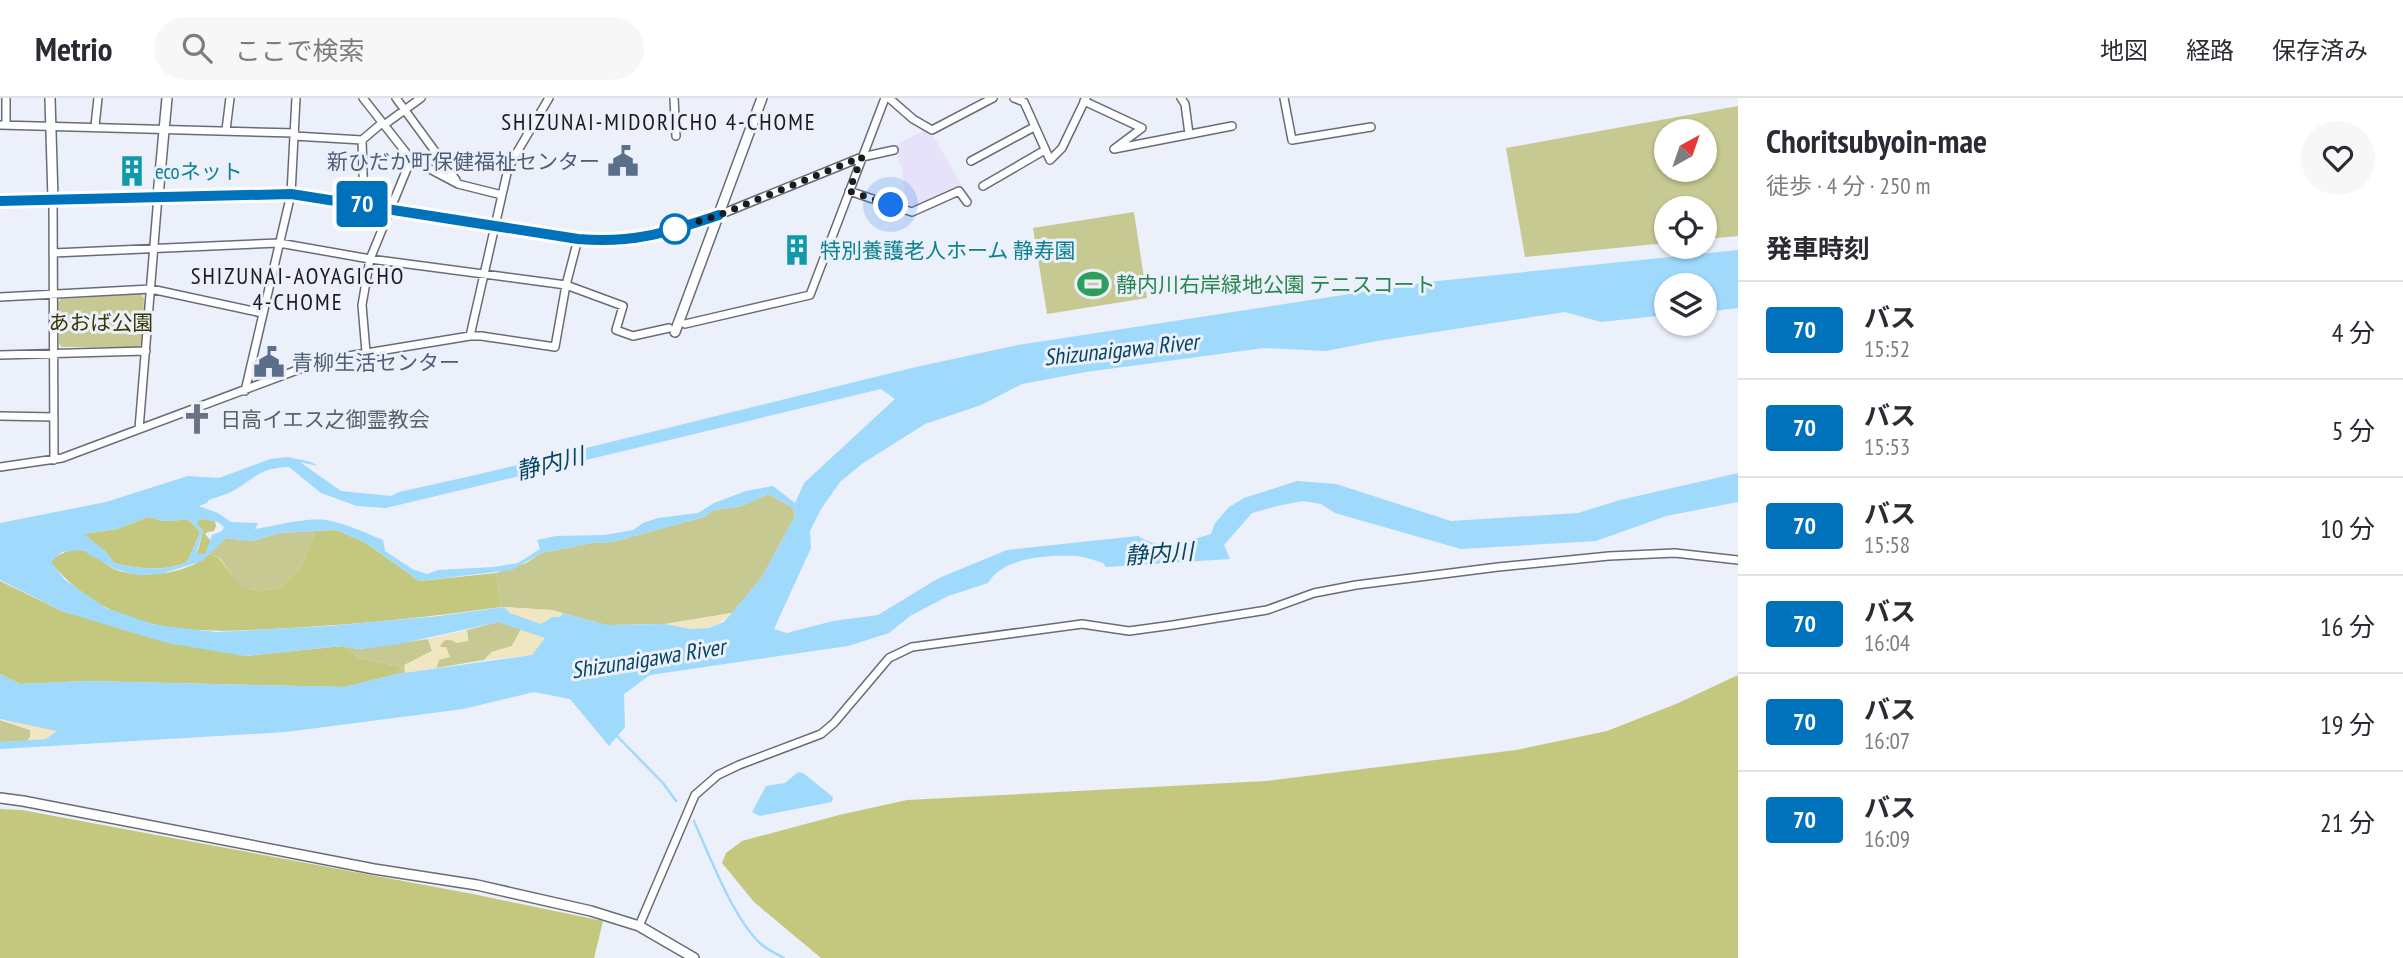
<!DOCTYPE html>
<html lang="ja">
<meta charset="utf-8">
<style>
body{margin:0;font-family:"PT Sans Narrow","Noto Sans JP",sans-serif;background:#f7f7f7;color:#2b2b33;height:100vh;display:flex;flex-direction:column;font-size:26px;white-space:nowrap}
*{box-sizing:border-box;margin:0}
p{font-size:23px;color:#7c7c81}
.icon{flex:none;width:38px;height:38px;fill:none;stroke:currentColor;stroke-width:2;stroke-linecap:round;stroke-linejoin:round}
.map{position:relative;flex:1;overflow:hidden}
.panel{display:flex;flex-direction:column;background:#fff;width:665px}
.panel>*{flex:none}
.badge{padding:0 14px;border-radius:5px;font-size:24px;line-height:46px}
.needle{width:46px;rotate:40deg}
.buttons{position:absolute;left:1654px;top:21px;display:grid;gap:14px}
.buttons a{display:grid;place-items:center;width:63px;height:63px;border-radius:50%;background:#fff;box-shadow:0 2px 5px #0004;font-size:35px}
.you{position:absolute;width:35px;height:35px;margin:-18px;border:5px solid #fff;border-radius:50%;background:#1a73e8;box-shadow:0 0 0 10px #1a73e833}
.map>.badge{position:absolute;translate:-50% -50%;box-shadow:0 0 0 4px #fff}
h2{padding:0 28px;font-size:26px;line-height:63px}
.round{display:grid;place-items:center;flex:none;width:74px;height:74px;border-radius:37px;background:#f7f7f7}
.head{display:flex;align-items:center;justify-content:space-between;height:119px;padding:0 28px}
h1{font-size:33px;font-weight:700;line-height:52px}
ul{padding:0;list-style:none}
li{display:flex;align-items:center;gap:21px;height:98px;padding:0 28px;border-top:2px solid #e1e1e2}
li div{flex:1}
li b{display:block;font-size:26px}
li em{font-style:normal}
li .badge{min-width:77px;font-weight:700;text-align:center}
header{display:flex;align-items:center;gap:42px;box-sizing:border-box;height:98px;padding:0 35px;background:#fff;border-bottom:2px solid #e1e1e2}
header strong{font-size:33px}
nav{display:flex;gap:38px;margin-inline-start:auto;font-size:24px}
.search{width:490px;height:63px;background:#f7f7f7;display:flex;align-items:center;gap:18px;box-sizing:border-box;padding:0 24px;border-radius:38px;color:#7c7c81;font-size:26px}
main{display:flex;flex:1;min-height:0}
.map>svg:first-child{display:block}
.industrial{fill:#e6e2f9}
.green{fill:#c6c991;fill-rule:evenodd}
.forest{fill:#c4c87e}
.sand{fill:#f0e6c1}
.water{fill:#9fd9fc;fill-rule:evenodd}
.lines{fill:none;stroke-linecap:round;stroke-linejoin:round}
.stream{stroke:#9fd9fc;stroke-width:2.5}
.minor-casing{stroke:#686c75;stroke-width:10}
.tertiary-casing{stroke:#686c75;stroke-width:12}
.minor{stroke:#fff;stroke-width:7}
.tertiary{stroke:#fff;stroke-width:9}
.line-casing{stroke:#fff;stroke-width:16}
.line{stroke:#0072bc;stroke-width:10}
.walk{stroke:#191b1e;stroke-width:7;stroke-dasharray:0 12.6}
.stop-dot{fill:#fff;stroke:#0072bc;stroke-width:3.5}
.labels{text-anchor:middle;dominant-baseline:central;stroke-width:6;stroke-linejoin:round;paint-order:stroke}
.service-label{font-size:21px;fill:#4e5e75;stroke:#ebf0fa;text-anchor:end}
.culture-label{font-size:21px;fill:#0d838f;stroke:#ebf0fa;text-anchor:start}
.leisure-label{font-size:21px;fill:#27864d;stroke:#ebf0fa;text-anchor:start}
.park-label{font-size:21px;fill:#393a00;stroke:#ebf0fa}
.worship-label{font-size:21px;fill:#5b616d;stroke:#ebf0fa;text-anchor:start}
.neighbourhood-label{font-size:23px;letter-spacing:2px;fill:#191b1e;stroke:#ebf0fa}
.water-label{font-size:23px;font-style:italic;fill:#074662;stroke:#ebf0fa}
</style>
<header>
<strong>Metrio</strong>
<div class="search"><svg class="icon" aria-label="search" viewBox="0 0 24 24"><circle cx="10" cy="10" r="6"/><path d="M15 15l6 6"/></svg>ここで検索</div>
<nav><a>地図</a><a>経路</a><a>保存済み</a></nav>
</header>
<main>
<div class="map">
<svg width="1738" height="860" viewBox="0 0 1738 860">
<rect width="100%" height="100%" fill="#ebf0fa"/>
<path class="industrial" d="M925,32L934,39L962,88L916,111L906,104L902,72L894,48Z"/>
<path class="green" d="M1738,8V138L1705,141L1704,110H1666V145L1525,159L1506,50ZM1666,33H1704V72H1666Z
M1134,114L1147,200L1047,216L1033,130Z
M141,196L144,200L142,246L138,249H62L59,246L58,204L61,201Z
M768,396L793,410L795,418L762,479L732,515L665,526L606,527L552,512L501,509L496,475L526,465L541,455L592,445L612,444L704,419L714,412L742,408Z
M315,433C306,459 296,491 264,492C257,493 248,490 241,490L220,460L209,456L226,440L252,443L279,435Z
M498,524L521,531L512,548L492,554L484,562L436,570L439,562L440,547L445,542L468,543L467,532Z
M428,541L432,553L405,567V575L397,576L402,569L360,560L343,548L359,551Z
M0,622L30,632V639L27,643L0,644Z"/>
<path class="forest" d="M148,419C154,420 160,423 166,423C185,424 186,414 200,435L187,464C164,474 138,471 114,465L106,454L83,436L117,431Z
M203,421L215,423L216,428L214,433L208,434L205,436L211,443L205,456H197L203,433L198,427V422Z
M336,432L366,445L419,483L496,475L501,509C431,519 361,526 290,530C246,532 201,536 157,527C116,519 76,497 50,463C60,456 68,451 80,452C92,453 104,466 114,471C140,482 189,476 209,456L219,460L241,489C248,490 256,493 264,492C296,491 306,459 315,433Z
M0,483L64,514L245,558L343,548L360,560L402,569L397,576L345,589L86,583L20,586L0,576Z
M1738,577V860H821L754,804L722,765L726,755L742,743L839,717L907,702L1266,683L1516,652L1607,633L1676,606Z
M0,711L22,712L473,796L603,823L594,860H0Z"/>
<path class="sand" d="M504,509L552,512L563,515L560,519H552L541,526L510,515Z
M732,515C714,534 689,534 665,526Z
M521,531L545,540L533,557L484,562L492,554L512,548Z
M467,532L468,543L456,545L452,542H445L440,547L441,549H446L450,559L439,562L436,570L405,575L404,567L432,553L428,541Z
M0,621L5,622L57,632V635L46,641L27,643L30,639V632Z"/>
<path class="water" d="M1738,152V210L1705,214L1704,187H1666V217L1601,224L1565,214L1377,243L1326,253L1264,250L1086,274L1022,286L981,307L925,326L863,365L840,384L821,411L810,433L811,450L774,531L787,535L833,523L878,517L939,480L1007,452L1138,438C1168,455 1181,444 1211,436L1215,425L1229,409L1244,400L1297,383L1336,386L1451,423L1578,415L1620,402L1738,375V404L1666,418L1596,443L1461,451L1335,415L1321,406L1303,403L1277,408L1252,415L1224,447L1230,461L1106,469L1103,465C1094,462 1085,459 1076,458C1048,457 1003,459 988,485L948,498L910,518L889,535L848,548L650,577L624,596L625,629L609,648L570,601L534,594L463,611L286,634L0,651V644L46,641L57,633L0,621V576L20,586L86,583L345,589L397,576L532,557L545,540L498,524L395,547L359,551L342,548L245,558L167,545L64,514L0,482V425L106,404L188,378L219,380L270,361L288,359L311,364L318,368L300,364L341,393L391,398L399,394L480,376L916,269L1018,247L1428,184ZM881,291L895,301L804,385L795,405L773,388L746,393L714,405L698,415L658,420L643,425L633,432L605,437L556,438L537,442L540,451L518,465L494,469L438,472L427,476L412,471L385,453L383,442C366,435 349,427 331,423C308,418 278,428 255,431L258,425L231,424L218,415L199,408L207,405L209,402C216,399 225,397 231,394C256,380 258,370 289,369L321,395L357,408L386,410ZM768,396L793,410L795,418L762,479L724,524L708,530L690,531L665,526L606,527L563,515L560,519H552L541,526L510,515L504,509L439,518L329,528L216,534L156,527L106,510L65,482L51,464L62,454L82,452L115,471L137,477L161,476L202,463L226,440L252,443L279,435L336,432L366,445L419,483L512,472L541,455L592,445L612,444L704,419L714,412L742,408ZM148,419C154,420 160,423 166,423C185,424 187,414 200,435L187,464C164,474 138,471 114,465L106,454L84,436L117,431ZM203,421L218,424L224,429L222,433L212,437L205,456H198L197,452L203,433L198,427V423Z
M798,674L803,675L833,699L832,704L760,718L752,714L766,688L785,685Z"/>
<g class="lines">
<path class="stream" d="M615,636L663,685L676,703
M694,723C709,757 734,822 761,846C768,852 777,856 784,860"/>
<defs>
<path id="minor" d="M6,0V27
M363,0L411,61L458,86L502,97
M396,0L456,82
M674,0L676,38
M889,0L913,21L932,32L993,0
M1014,0L1024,4L1050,62L1062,50L1086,0
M1181,0L1185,6L1189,36
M1284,0L1292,42L1371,29
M1084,3L1142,30L1114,51L1232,28
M0,27L295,35
M384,27L421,0
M95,28L98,0
M226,32L230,0
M294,38L362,42L382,25
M362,42L364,106
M971,63L1034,29
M983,88L1045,52
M849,93L912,114L959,93L967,104
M53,101L54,362
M719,117L862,59L894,52
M53,155L279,145L370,161L566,187L623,208L616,232L633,238L669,230
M0,199L151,191L262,215
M685,226L810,197L885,0
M470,238L507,75L513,61L549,0
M366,254L362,207L370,161L411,61
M0,257L146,253
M245,293L291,96L296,0
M0,318L54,319
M139,331L158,98
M0,369L62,360L324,262L470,238H481L555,249L566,187L578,141
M639,828L695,697L718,677L739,667L821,636L834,625L889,560L912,549L1082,526L1129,533L1173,527L1267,512L1314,495L1356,487L1498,469L1609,458L1675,455L1738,462"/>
<path id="tertiary" d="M50,0L53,101
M158,98L167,0
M0,103L291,96L578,141L610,143L657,137L719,117
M675,234L762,0
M0,700L23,703L374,771L477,787L591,813L639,828L694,860"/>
</defs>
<use href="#minor" class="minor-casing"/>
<use href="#tertiary" class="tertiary-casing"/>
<use href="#minor" class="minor"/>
<use href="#tertiary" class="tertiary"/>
</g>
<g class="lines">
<defs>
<path id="line" d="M0,103L291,96L578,141C634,146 667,134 719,117"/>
</defs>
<use href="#line" class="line-casing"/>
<use href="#line" class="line"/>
<path class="walk" d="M675,131L719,117L862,59L849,93L891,107"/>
</g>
<defs>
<symbol id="civic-bare" viewBox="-9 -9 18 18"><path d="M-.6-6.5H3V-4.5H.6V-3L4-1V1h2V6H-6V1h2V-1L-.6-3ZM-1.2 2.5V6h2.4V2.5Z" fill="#5c6f8a" stroke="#ebf0fa" stroke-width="2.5" paint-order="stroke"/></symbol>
<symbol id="building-bare" viewBox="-9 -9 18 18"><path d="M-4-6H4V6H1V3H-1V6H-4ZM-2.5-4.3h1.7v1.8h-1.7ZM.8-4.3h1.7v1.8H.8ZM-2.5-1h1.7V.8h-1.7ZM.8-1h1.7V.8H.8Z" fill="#0f9aa8" stroke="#ebf0fa" stroke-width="2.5" paint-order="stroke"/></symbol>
<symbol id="stadium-bare" viewBox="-9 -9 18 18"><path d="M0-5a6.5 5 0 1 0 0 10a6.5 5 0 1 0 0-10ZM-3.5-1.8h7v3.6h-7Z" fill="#2e9e5b" stroke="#ebf0fa" stroke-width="2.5" paint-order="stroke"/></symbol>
<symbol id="church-bare" viewBox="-9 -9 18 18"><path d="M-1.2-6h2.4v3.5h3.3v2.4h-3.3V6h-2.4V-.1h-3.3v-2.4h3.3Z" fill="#6b7280" stroke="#ebf0fa" stroke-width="2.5" paint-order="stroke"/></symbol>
</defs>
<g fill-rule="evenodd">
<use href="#civic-bare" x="601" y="41" width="44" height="44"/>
<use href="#building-bare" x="110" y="51" width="44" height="44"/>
<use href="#building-bare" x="775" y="130" width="44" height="44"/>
<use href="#stadium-bare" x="1071" y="164" width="44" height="44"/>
<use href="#civic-bare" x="247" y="242" width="44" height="44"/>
<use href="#church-bare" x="175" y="299" width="44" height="44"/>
</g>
<circle class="stop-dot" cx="675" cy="131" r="14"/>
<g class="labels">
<g class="service-label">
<text x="600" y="63">新ひだか町保健福祉センター</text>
<text x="292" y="264" text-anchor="start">青柳生活センター</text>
</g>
<g class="culture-label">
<text x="155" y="73">ecoネット</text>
<text x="820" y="152">特別養護老人ホーム 静寿園</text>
</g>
<g class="leisure-label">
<text x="1116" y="186">静内川右岸緑地公園 テニスコート</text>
</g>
<g class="park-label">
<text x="101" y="224">あおば公園</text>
</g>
<g class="worship-label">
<text x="220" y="321">日高イエス之御霊教会</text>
</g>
<g class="neighbourhood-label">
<text x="659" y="23">SHIZUNAI-MIDORICHO 4-CHOME</text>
<text x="298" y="177">SHIZUNAI-AOYAGICHO<tspan x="298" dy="26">4-CHOME</tspan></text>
</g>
<g class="water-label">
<text transform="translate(1121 251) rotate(-6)">Shizunaigawa River</text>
<text transform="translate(550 365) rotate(-14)">静内川</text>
<text transform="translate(1159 455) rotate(-4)">静内川</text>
<text transform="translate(648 560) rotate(-9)">Shizunaigawa River</text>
</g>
</g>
</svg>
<div class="buttons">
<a><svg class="needle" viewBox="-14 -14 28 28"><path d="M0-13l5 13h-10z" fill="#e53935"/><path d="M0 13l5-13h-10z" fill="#7c7c81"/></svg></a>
<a><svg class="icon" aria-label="locate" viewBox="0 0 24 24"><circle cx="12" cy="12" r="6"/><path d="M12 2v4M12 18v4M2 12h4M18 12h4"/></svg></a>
<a><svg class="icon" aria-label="layers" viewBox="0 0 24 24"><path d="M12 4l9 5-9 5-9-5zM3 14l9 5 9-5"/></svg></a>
</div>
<div class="you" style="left:891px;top:107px"></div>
<b class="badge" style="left:362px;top:106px;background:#0072bc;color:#fff">70</b>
</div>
<section class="panel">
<div class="head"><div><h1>Choritsubyoin-mae</h1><p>徒歩 · 4 分 · 250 m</p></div><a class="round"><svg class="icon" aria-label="heart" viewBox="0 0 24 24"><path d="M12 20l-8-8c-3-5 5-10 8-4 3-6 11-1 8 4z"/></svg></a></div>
<h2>発車時刻</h2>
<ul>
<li><span class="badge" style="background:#0072bc;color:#fff">70</span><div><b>バス</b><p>15:52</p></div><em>4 分</em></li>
<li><span class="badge" style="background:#0072bc;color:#fff">70</span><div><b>バス</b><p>15:53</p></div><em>5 分</em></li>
<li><span class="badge" style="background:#0072bc;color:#fff">70</span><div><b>バス</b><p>15:58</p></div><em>10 分</em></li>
<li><span class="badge" style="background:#0072bc;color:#fff">70</span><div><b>バス</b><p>16:04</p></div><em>16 分</em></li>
<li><span class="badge" style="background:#0072bc;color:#fff">70</span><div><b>バス</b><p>16:07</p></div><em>19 分</em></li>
<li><span class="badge" style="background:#0072bc;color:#fff">70</span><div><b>バス</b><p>16:09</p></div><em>21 分</em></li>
</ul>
</section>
</main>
